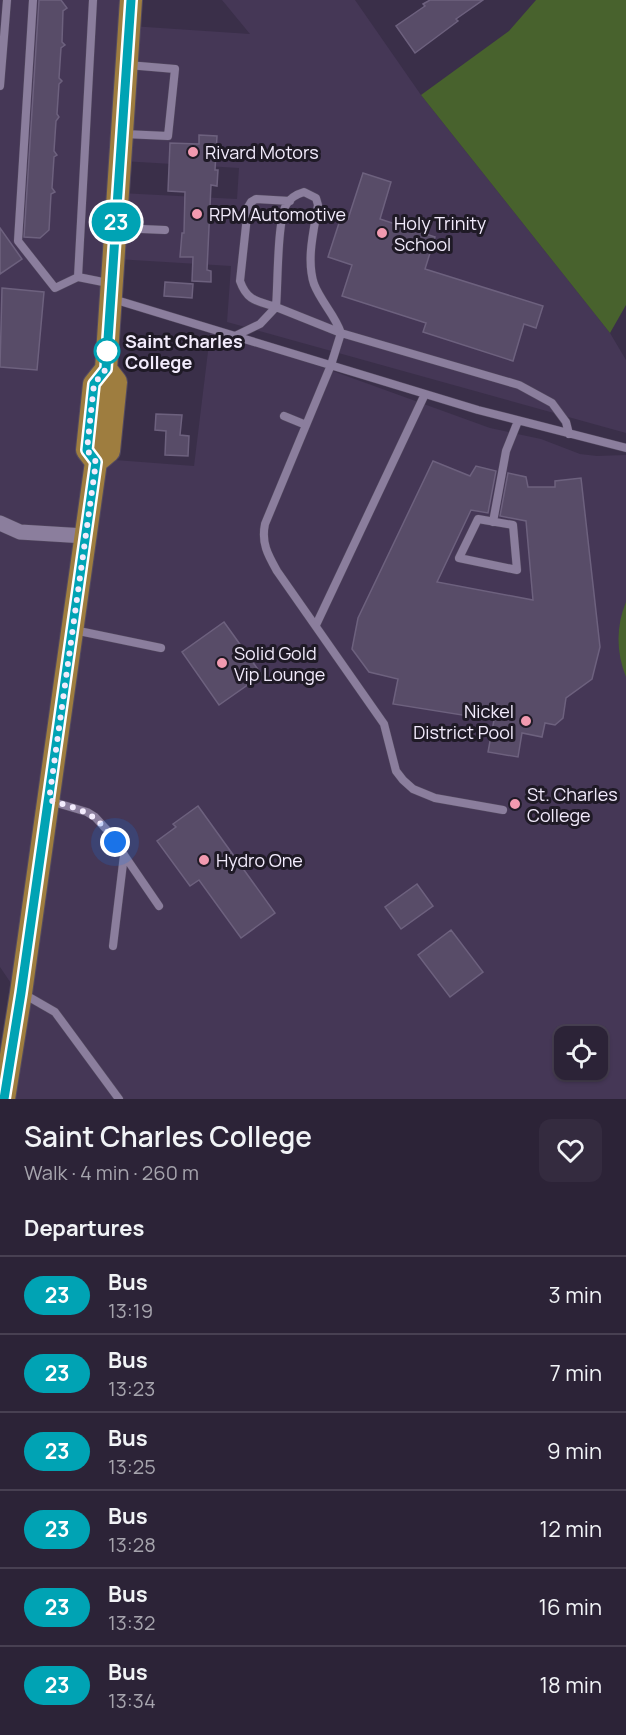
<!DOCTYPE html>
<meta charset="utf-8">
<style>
body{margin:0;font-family:Manrope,sans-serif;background:#342b3f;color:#f1f3f6;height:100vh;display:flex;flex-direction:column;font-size:22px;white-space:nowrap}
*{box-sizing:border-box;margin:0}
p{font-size:20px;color:#a6a4ad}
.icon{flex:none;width:33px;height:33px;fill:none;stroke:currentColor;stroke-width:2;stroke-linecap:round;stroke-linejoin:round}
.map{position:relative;height:1099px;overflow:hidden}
.side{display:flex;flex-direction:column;background:#2c2337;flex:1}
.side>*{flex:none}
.badge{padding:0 12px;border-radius:20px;font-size:21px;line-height:39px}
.buttons{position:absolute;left:554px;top:1026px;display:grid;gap:12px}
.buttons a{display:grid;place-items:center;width:54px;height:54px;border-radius:12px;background:#2c2337;box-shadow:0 2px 4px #0004,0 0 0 2px #484052;font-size:30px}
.you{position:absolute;width:30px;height:30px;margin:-15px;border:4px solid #fff;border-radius:50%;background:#1a73e8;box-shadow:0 0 0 9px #1a73e833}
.map>.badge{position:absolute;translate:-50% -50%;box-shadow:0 0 0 3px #fff}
h2{padding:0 24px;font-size:22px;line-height:54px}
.round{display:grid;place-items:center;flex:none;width:63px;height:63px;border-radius:12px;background:#342b3f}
.summary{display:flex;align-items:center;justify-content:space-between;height:102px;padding:0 24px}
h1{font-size:28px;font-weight:600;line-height:45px}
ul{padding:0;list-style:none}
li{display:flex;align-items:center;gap:18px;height:78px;padding:0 24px;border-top:2px solid #484052}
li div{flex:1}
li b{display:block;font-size:22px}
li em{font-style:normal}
li .badge{min-width:66px;font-weight:700;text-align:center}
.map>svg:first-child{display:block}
.built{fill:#453756;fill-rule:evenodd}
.green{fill:#48622d}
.building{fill:#584c68;stroke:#6d617e;stroke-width:1.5}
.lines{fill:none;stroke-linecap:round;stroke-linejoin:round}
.service-casing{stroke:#544a60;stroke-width:9}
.minor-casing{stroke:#544a60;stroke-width:16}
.primary-casing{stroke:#544a60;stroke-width:24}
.service{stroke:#8b7e9d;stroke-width:8}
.minor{stroke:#8b7e9d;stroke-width:15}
.primary{stroke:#9e7d3f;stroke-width:22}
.line-casing{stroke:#fff;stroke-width:14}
.line{stroke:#00a3b4;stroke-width:9}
.walk{stroke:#f2ebfc;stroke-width:6;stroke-dasharray:0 10.8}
.poi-dot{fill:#f29ab0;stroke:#1f1a26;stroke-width:2}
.stop-dot{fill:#fff;stroke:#00a3b4;stroke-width:3}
.labels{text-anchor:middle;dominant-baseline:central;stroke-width:6;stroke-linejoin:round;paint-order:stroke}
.poi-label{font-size:18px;fill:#f2ebfc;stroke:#1f1a26;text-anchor:start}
.stop-label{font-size:18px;font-weight:bold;fill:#f2ebfc;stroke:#1f1a26;text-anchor:start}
</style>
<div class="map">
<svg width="626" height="1099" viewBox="0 0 626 1099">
<rect width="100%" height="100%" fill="#3a2f49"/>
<path class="built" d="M0,0H132L131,26L250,34L222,0H355L421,95L610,333L626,360V433L227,322L231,266L116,259L102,459L194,466L211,327L490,428L541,439L580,454L597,456L626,455V1099H5L21,998L0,967ZM122,161L239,168L237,199L120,193ZM564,1036H597V1070H564Z"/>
<path class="green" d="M536,0H626V305L610,333L421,95L509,31Z
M626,602V677C616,652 616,626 626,602Z"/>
<path class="building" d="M39,0H61L67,8L63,11L62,42L65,45L61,48L59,78L62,81L59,84L57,114L59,117L56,121L54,151L57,155L54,157L52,188L55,192L51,194L49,230L40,238L24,237Z
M430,0H483L456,19L458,21L415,53L396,26L425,6L423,4Z
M199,135L217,136L215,170H218L217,186L211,185L207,270L211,271V282L192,281L193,257H180L182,233H184L185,192L168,191L170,143L199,144Z
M363,173L391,182L380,219L435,237L425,269L543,306L536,328L524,324L513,361L423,332L426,323L342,296L352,265L328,257L341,217L348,219Z
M0,228L22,259L0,274Z
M165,282L193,284L192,298L164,296Z
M2,288L44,292L37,370L0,367Z
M156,414L182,415L180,435L189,436L188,456L165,455L166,431L155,430Z
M433,461L470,476L476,466L496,471L488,513L471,510L437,582L533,600L526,521L500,516L508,473L526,477L528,487H555V481L581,478L600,647L592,679L566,698L563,718L555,725L545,723L542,737L522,733L518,757L488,752L494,720L393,704L398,679L369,672L352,649L358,618Z
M224,622L262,675L219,705L182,652Z
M198,806L275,913L241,938L199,880L190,886L157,841L176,827L173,824Z
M417,884L433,906L401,929L385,907Z
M451,930L483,972L450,997L418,955Z"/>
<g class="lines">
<defs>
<path id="service" d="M33,0L18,241L55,288L78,277
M93,0L78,277L108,283
M0,86L7,0
M124,134L168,136L175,69L128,65
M304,192L316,198L318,205C314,230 306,259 314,284C321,302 335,315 341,333L276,307C278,285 277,223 286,205C290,198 297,194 304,192Z
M118,228L165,230
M113,299L478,410L626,448
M235,336L260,324L276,307C257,301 247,301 240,281L248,207L251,202L256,199L290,201
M284,416L306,425
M478,519L513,525L517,570L459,558Z
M493,522L506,451L518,421
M316,625L425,394
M74,630L161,648
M50,801L87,812L95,817L107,830L159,906
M503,810L435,798L413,789L403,780L396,771L384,724L277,571C268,555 261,543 265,524L331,365L341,333L519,385L552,403L566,422L569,434
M113,946L124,855
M22,993L55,1012L119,1099"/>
<path id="minor" d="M0,523L20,532L85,536"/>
<path id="primary" d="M96,462L109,451L116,382L106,369
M4,1099L21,993L96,462L87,450L94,384L106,369L131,0"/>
</defs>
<use href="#service" class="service-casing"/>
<use href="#minor" class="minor-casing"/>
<use href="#primary" class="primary-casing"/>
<use href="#service" class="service"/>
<use href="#minor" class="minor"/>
<use href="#primary" class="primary"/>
</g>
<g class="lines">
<defs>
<path id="line" d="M4,1099L21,993L96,462L87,450L94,384L106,369L131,0"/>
</defs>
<use href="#line" class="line-casing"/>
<use href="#line" class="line"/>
<path class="walk" d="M107,351L108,345L106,369L94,384L87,450L96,462L49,800C84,811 93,810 115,842"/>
</g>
<g class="poi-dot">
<circle cx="193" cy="152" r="6"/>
<circle cx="197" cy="214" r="6"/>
<circle cx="382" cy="233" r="6"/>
<circle cx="222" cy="663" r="6"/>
<circle cx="526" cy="721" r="6"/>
<circle cx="515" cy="804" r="6"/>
<circle cx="204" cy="860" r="6"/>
</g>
<circle class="stop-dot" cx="107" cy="351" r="12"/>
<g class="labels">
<g class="poi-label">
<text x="205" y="152">Rivard Motors</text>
<text x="209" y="214">RPM Automotive</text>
<text x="394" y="223">Holy Trinity<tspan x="394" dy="21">School</tspan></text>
<text x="234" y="653">Solid Gold<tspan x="234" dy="21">Vip Lounge</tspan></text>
<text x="514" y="711" text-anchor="end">Nickel<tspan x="514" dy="21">District Pool</tspan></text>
<text x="527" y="794">St. Charles<tspan x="527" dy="21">College</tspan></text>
<text x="216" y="860">Hydro One</text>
</g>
<g class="stop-label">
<text x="125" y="341">Saint Charles<tspan x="125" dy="21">College</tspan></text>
</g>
</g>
</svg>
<div class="buttons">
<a><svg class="icon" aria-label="locate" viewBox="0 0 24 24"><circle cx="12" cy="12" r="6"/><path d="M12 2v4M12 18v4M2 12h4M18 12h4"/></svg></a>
</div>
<div class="you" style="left:115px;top:842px"></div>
<b class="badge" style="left:116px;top:222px;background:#00a3b4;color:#fff">23</b>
</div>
<section class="side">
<div class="summary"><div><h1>Saint Charles College</h1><p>Walk · 4 min · 260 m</p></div><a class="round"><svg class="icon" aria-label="heart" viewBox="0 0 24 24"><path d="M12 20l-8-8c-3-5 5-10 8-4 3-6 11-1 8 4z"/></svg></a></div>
<h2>Departures</h2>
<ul>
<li><span class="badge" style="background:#00a3b4;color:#fff">23</span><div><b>Bus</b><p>13:19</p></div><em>3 min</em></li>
<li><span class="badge" style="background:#00a3b4;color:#fff">23</span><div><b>Bus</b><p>13:23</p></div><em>7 min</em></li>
<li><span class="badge" style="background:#00a3b4;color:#fff">23</span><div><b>Bus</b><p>13:25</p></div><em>9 min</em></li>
<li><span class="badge" style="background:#00a3b4;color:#fff">23</span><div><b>Bus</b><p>13:28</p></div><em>12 min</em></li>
<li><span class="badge" style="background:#00a3b4;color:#fff">23</span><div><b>Bus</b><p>13:32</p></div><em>16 min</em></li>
<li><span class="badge" style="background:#00a3b4;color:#fff">23</span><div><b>Bus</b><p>13:34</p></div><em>18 min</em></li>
</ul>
</section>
